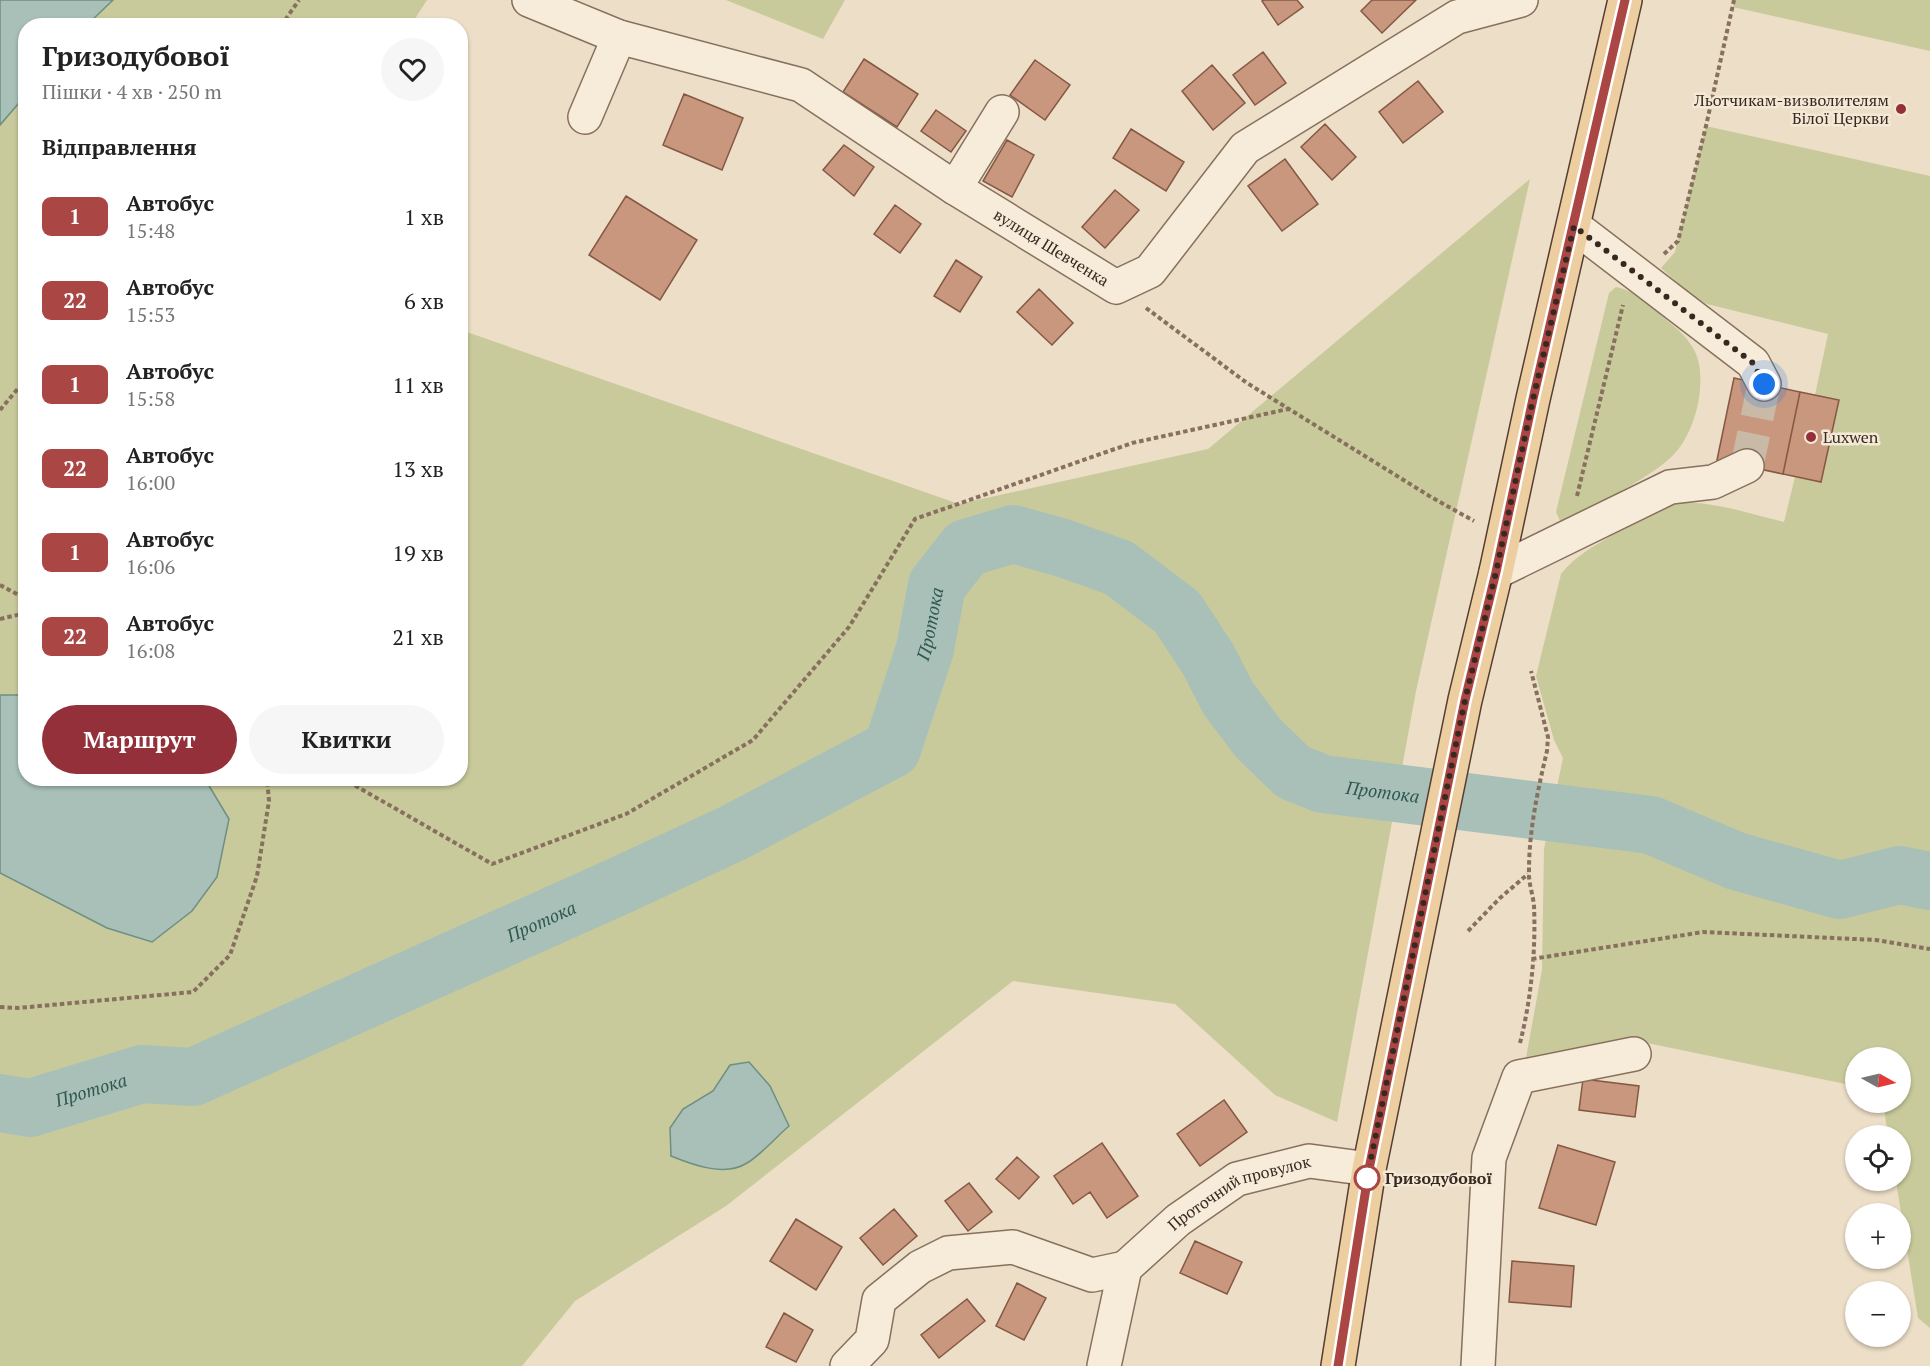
<!DOCTYPE html>
<html lang="uk">
<meta charset="utf-8">
<style>
body{margin:0;font-family:"PT Serif",serif;background:#f6f6f6;color:#222;height:100vh;display:flex;flex-direction:column;font-size:22px;white-space:nowrap}
*{box-sizing:border-box;margin:0}
p{font-size:20px;color:#767676}
.icon{flex:none;width:33px;height:33px;fill:none;stroke:currentColor;stroke-width:2;stroke-linecap:round;stroke-linejoin:round}
.map{position:relative;flex:1;overflow:hidden}
.drawer{position:absolute;left:18px;top:18px;width:450px;height:768px;display:flex;flex-direction:column;background:#fff;border-radius:24px;box-shadow:0 2px 4px #0004}
.drawer>*{flex:none}
.badge{padding:0 12px;border-radius:9px;font-size:21px;line-height:39px}
.needle{width:39px;rotate:98deg}
.controls{position:absolute;left:1845px;top:1047px;display:grid;gap:12px}
.controls a{display:grid;place-items:center;width:66px;height:66px;border-radius:50%;background:#fff;box-shadow:0 2px 4px #0004;font-size:30px}
.you{position:absolute;width:30px;height:30px;margin:-15px;border:4px solid #fff;border-radius:50%;background:#1a73e8;box-shadow:0 0 0 9px #1a73e833}
.map>.badge{position:absolute;translate:-50% -50%;box-shadow:0 0 0 3px #fff}
h2{padding:0 24px;font-size:22px;line-height:54px}
.round{display:grid;place-items:center;flex:none;width:63px;height:63px;border-radius:32px;background:#f6f6f6}
.headline{display:flex;align-items:center;justify-content:space-between;height:102px;padding:0 24px}
h1{font-size:28px;font-weight:600;line-height:45px}
.cta{display:flex;gap:12px;margin-top:auto;padding:12px 24px}
.cta a{flex:1;height:69px;border-radius:36px;background:#93303a;color:#fff;font-size:24px;font-weight:600;line-height:69px;text-align:center}
.cta a+a{background:#f6f6f6;color:#222}
ul{padding:0;list-style:none}
li{display:flex;align-items:center;gap:18px;height:84px;padding:0 24px}
li div{flex:1}
li b{display:block;font-size:22px}
li em{font-style:normal}
li .badge{min-width:66px;font-weight:700;text-align:center}
.map>svg:first-child{display:block}
.green{fill:#c9ca9b}
.water{fill:#a8c0b7;stroke:#6f8e84;stroke-width:1.5}
.lines{fill:none;stroke-linecap:round;stroke-linejoin:round}
.river{stroke:#a8c0b7;stroke-width:58}
.building{fill:#c9967e;stroke:#855844;stroke-width:1.5}
.minor-tunnel{stroke:#c8baa6;stroke-width:33;stroke-dasharray:33 16;stroke-linecap:butt}
.minor-casing{stroke:#87705d;stroke-width:36}
.major-casing{stroke:#553e31;stroke-width:36}
.path{stroke:#87705d;stroke-width:4;stroke-dasharray:4.5 3;stroke-linecap:butt}
.minor{stroke:#f7ecda;stroke-width:33}
.major{stroke:#edcea1;stroke-width:33}
.line-casing{stroke:#fff;stroke-width:14}
.line{stroke:#aa4643;stroke-width:9}
.walk{stroke:#382920;stroke-width:6;stroke-dasharray:0 10.8}
.poi-dot{fill:#93303a;stroke:#f4e9d6;stroke-width:2}
.stop-dot{fill:#fff;stroke:#aa4643;stroke-width:3}
.labels{text-anchor:middle;dominant-baseline:central;stroke-width:5;stroke-linejoin:round;paint-order:stroke}
.poi-label{font-size:16px;fill:#382920;stroke:#f4e9d6;text-anchor:end}
.street-label{font-size:16px;fill:#382920;stroke:#f4e9d6}
.stop-label{font-size:16px;font-weight:bold;fill:#382920;stroke:#f4e9d6;text-anchor:start}
.water-label{font-size:18px;font-style:italic;fill:#305751;stroke:#f4e9d6}
</style>
<div class="map">
<svg width="1930" height="1366" viewBox="0 0 1930 1366">
<rect width="100%" height="100%" fill="#ecdec7"/>
<path class="green" d="M113,0H427L411,25L87,26Z
M726,0H845L823,39Z
M1734,0H1930V51L1733,7Z
M25,96L26,778H460L461,330L959,504L1208,449L1530,179L1416,691L1337,1122L1275,1095L1175,1004L1013,981L726,1206L575,1301L522,1366H0V125Z
M1706,126L1930,176V1328L1918,1318L1896,1181L1900,1180V1136L1888,1135L1883,1103L1900,1102V1058H1856L1855,1086L1623,1038L1526,1058L1542,970L1544,849L1563,758L1554,740L1536,676L1561,574C1575,556 1593,547 1612,535C1632,524 1652,509 1675,504C1704,498 1754,515 1784,522L1795,477L1821,482L1839,401L1815,395L1828,334L1707,304L1692,296L1661,268L1675,252Z
M1616,287C1640,292 1657,313 1676,328C1696,346 1702,361 1700,388C1699,409 1690,436 1676,452C1655,476 1601,501 1572,518L1560,521L1556,512L1609,293Z"/>
<path class="water" d="M0,0H113L87,25L26,26L25,96L0,125Z
M0,695H25L26,778L205,779L229,819L217,877L192,911L152,942L107,928L0,873Z
M749,1062L770,1086L789,1126C776,1137 761,1155 747,1163C725,1177 693,1165 671,1156L670,1128L683,1109L713,1091L730,1065Z"/>
<g class="lines">
<path class="river" id="s1" d="M0,1103L30,1108L142,1074L193,1077L619,886L733,833L892,749L925,649L937,585L966,548L1013,534L1063,548L1119,568L1177,612L1208,659L1228,698L1258,738L1293,772L1323,784L1651,825L1736,861L1840,890L1899,875L1930,881"/>
</g>
<path class="building" d="M1264,0H1297L1303,7L1278,25L1262,1Z
M1372,0H1416L1382,33L1361,11Z
M1263,52L1286,83L1255,105L1233,75Z
M864,59L918,94L897,127L843,92Z
M1035,60L1070,85L1045,120L1010,95Z
M1212,65L1245,103L1213,130L1182,91Z
M1418,81L1443,112L1403,143L1379,112Z
M684,94L743,118L722,170L663,145Z
M936,110L966,131L951,152L921,131Z
M1325,124L1356,157L1332,180L1301,147Z
M1131,129L1184,162L1166,191L1113,158Z
M1007,140L1034,155L1012,197L983,181Z
M844,145L874,167L854,196L823,170Z
M1285,159L1318,204L1282,231L1248,186Z
M1115,190L1139,210L1105,248L1082,227Z
M626,196L697,240L660,300L589,255Z
M895,205L921,224L900,253L874,234Z
M956,260L982,277L960,312L934,296Z
M1039,289L1073,323L1052,345L1017,312Z
M1734,378L1800,392L1783,474L1717,460Z
M1800,392L1839,400L1821,482L1783,474Z
M1583,1079L1639,1086L1635,1117L1579,1110Z
M1224,1100L1247,1132L1200,1166L1177,1134Z
M1102,1143L1138,1196L1107,1218L1090,1192L1073,1204L1054,1176Z
M1558,1145L1615,1162L1596,1225L1539,1208Z
M1017,1157L1039,1177L1019,1199L996,1179Z
M969,1183L992,1212L968,1231L945,1201Z
M894,1209L917,1236L883,1265L860,1238Z
M796,1219L842,1247L816,1290L770,1261Z
M1195,1241L1242,1262L1227,1294L1180,1273Z
M1512,1261L1574,1266L1571,1307L1509,1302Z
M1017,1283L1046,1298L1024,1340L996,1326Z
M967,1299L985,1321L939,1358L921,1335Z
M784,1313L813,1330L796,1362L766,1347Z"/>
<g class="lines">
<path class="minor-tunnel" d="M1747,466L1764,384"/>
<defs>
<g id="minor">
<path id="s2" d="M529,0L619,37L801,85L955,188L1116,287L1150,271L1245,148L1457,17L1521,0"/>
<path d="M585,117L619,37"/>
<path d="M955,188L1002,112"/>
<path d="M1574,226L1753,363L1764,384"/>
<path d="M1496,572L1670,487L1713,482L1747,466"/>
<path d="M847,1366L872,1340L879,1300L920,1267L948,1253L1013,1247L1092,1275L1125,1268"/>
<path id="s3" d="M1104,1366L1125,1268L1178,1220L1237,1179L1309,1161L1369,1169"/>
<path d="M1478,1366L1489,1158L1519,1077L1634,1054"/>
</g>
<path id="major" d="M1338,1366L1369,1169L1465,700L1496,572L1533,399L1625,0"/>
</defs>
<use href="#minor" class="minor-casing"/>
<use href="#major" class="major-casing"/>
<path class="path" d="M281,26L299,0
M1664,254L1678,241L1706,126L1734,0
M1146,308L1247,383L1431,497L1474,521
M0,410L26,379
M1577,496L1623,305
M0,585L26,599
M0,619L26,613
M342,778L492,864L626,814L753,740L849,627L915,519L1132,443L1288,409
M1468,931L1500,898L1528,874
M1532,959L1703,932L1876,940L1930,949
M0,1007L18,1008L193,992L230,955L257,876L269,801L267,778
M1520,1043C1531,1000 1536,951 1534,906C1533,894 1528,882 1529,870C1529,830 1538,789 1547,751L1548,737L1531,671"/>
<use href="#minor" class="minor"/>
<use href="#major" class="major"/>
</g>
<g class="lines">
<defs>
<path id="line" d="M1338,1366L1369,1169L1465,700L1496,572L1533,399L1625,0"/>
</defs>
<use href="#line" class="line-casing"/>
<use href="#line" class="line"/>
<path class="walk" d="M1367,1178L1465,700L1496,572L1533,399L1574,226L1753,363L1764,384"/>
</g>
<g class="poi-dot">
<circle cx="1901" cy="109" r="6"/>
<circle cx="1811" cy="437" r="6"/>
</g>
<circle class="stop-dot" cx="1367" cy="1178" r="12"/>
<g class="labels">
<g class="poi-label">
<text x="1889" y="100">Льотчикам-визволителям<tspan x="1889" dy="18">Білої Церкви</tspan></text>
<text x="1823" y="437" text-anchor="start">Luxwen</text>
</g>
<g class="street-label">
<text stroke="none"><textPath href="#s2" startOffset="584">вулиця Шевченка</textPath></text>
<text stroke="none"><textPath href="#s3" startOffset="240">Проточний провулок</textPath></text>
</g>
<g class="stop-label">
<text x="1385" y="1178">Гризодубової</text>
</g>
<g class="water-label">
<text stroke="none"><textPath href="#s1" startOffset="1102">Протока</textPath></text>
<text stroke="none"><textPath href="#s1" startOffset="1713">Протока</textPath></text>
<text stroke="none"><textPath href="#s1" startOffset="580">Протока</textPath></text>
<text stroke="none"><textPath href="#s1" startOffset="94">Протока</textPath></text>
</g>
</g>
</svg>
<div class="controls">
<a><svg class="needle" viewBox="-14 -14 28 28"><path d="M0-13l5 13h-10z" fill="#e53935"/><path d="M0 13l5-13h-10z" fill="#767676"/></svg></a>
<a><svg class="icon" aria-label="locate" viewBox="0 0 24 24"><circle cx="12" cy="12" r="6"/><path d="M12 2v4M12 18v4M2 12h4M18 12h4"/></svg></a>
<a>+</a>
<a>−</a>
</div>
<div class="you" style="left:1764px;top:384px"></div>
<section class="drawer">
<div class="headline"><div><h1>Гризодубової</h1><p>Пішки · 4 хв · 250 m</p></div><a class="round"><svg class="icon" aria-label="heart" viewBox="0 0 24 24"><path d="M12 20l-8-8c-3-5 5-10 8-4 3-6 11-1 8 4z"/></svg></a></div>
<h2>Відправлення</h2>
<ul>
<li><span class="badge" style="background:#aa4643;color:#fff">1</span><div><b>Автобус</b><p>15:48</p></div><em>1 хв</em></li>
<li><span class="badge" style="background:#aa4643;color:#fff">22</span><div><b>Автобус</b><p>15:53</p></div><em>6 хв</em></li>
<li><span class="badge" style="background:#aa4643;color:#fff">1</span><div><b>Автобус</b><p>15:58</p></div><em>11 хв</em></li>
<li><span class="badge" style="background:#aa4643;color:#fff">22</span><div><b>Автобус</b><p>16:00</p></div><em>13 хв</em></li>
<li><span class="badge" style="background:#aa4643;color:#fff">1</span><div><b>Автобус</b><p>16:06</p></div><em>19 хв</em></li>
<li><span class="badge" style="background:#aa4643;color:#fff">22</span><div><b>Автобус</b><p>16:08</p></div><em>21 хв</em></li>
</ul>
<div class="cta"><a>Маршрут</a><a>Квитки</a></div>
</section>
</div>
